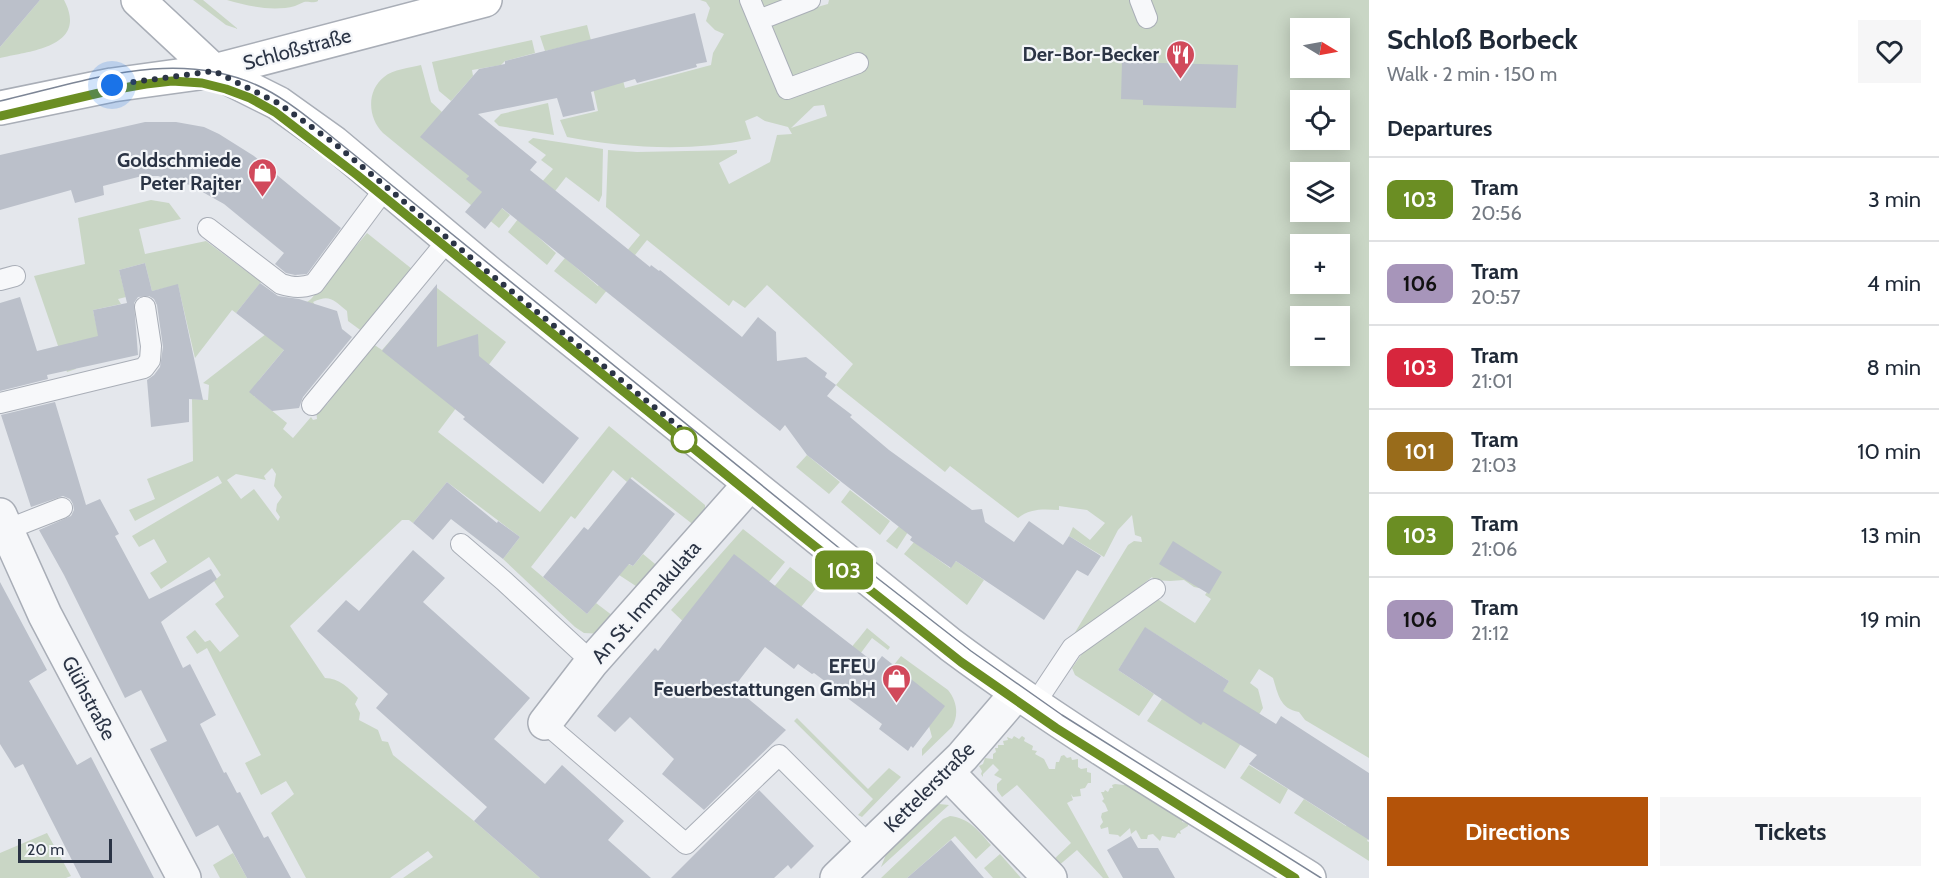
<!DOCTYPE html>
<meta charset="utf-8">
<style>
body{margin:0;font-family:Cabin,sans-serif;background:#f6f6f7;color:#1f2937;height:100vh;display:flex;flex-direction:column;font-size:22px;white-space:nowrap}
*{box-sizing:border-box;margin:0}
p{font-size:20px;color:#747a83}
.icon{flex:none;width:33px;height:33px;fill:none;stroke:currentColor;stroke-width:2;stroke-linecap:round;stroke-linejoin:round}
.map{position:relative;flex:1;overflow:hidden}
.details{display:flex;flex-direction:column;background:#fff;width:570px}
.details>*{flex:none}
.badge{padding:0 12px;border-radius:9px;font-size:21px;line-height:39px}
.needle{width:39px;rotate:100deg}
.fabs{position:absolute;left:1290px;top:18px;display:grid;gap:12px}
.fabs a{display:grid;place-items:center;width:60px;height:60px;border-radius:0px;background:#fff;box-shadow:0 3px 15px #0003;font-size:30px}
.scale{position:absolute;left:18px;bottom:15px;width:94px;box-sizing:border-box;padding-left:6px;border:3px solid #2b3445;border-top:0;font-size:16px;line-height:21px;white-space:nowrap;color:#2b3445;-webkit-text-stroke:4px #f4f6f9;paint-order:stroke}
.you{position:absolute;width:30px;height:30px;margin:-15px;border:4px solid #fff;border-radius:50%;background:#1a73e8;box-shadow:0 0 0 9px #1a73e833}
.map>.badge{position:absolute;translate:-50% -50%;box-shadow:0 0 0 3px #fff}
h2{padding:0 18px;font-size:22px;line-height:54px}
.round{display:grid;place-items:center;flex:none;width:63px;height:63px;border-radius:0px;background:#f6f6f7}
.head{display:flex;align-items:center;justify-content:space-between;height:102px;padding:0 18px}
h1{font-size:28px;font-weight:800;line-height:45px}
.button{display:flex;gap:12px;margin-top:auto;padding:12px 18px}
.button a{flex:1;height:69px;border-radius:0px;background:#b45309;color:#fff;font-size:24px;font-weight:800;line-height:69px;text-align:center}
.button a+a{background:#f6f6f7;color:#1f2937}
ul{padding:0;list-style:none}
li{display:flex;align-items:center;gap:18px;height:84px;padding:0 18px;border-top:2px solid #e0e1e3}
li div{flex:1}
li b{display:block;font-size:22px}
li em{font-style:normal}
li .badge{min-width:66px;font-weight:700;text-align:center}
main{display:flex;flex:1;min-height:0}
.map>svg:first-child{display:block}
.green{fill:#c9d6c5;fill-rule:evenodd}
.building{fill:#bbc0ca}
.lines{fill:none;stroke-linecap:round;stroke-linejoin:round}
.lane-casing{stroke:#a9aeb7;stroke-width:22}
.street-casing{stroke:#a9aeb7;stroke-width:36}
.secondary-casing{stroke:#a9aeb7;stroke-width:36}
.lane{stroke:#f7f8fa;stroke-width:20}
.street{stroke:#f7f8fa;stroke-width:33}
.secondary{stroke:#fff;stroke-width:33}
.tram{stroke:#7d8696;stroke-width:1.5}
.line-casing{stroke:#fff;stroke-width:14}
.line{stroke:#6b8e23;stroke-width:9}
.walk{stroke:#2b3445;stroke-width:6;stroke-dasharray:0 10.8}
.stop-dot{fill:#fff;stroke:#6b8e23;stroke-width:3}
.labels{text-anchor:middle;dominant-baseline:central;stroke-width:4.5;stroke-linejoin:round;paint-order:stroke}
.street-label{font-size:20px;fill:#2b3445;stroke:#f4f6f9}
.poi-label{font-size:20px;font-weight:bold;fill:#2b3445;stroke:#f4f6f9;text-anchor:end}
</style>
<main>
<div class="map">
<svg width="1369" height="878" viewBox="0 0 1369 878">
<rect width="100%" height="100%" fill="#e4e7ec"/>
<path class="green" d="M40,0H64C89,47 30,51 0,58V47Z
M193,0H203L238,29L226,25Z
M227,0H318V1C312,4 310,1 304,2C301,3 298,5 295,6C273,12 248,6 227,0Z
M700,0H801L803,11L828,4L829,0H1369V758L1305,720L1299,712C1280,709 1278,694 1273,678L1259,669L1250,683L1258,689L1263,708L1225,769L1147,721L1162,699L1201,724L1229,681L1146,628L1118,670L1154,694L1139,716L1075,675L1072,668L1091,641L1156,598L1195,623L1211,599L1205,595L1214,582L1199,588L1194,587L1184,580L1170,581L1154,580L1152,577L1117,605L1074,634L1128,545L1134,541L1142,542L1141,537L1135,535L1132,515L1118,530L1104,557L1069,536L1073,527L1090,540L1105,523L1087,510L1059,506V510C1044,509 1030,508 1018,518L950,466L945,472L836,385L853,364L767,285L745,308L733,300L729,306L647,240L596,304L554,271L565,258L598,286L640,235L606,207L608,150L637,152L737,150V153L719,163L729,184L770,162L777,135L792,134L788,127L765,121L757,116L745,121L751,139C692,152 626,148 567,137L560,120L598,111L583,42L545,51L540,36L587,25L593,48L613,43L625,88L711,65L713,53L724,34L715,30L706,21L710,8L706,2ZM1300,28H1340V68H1300ZM1300,100H1340V140H1300ZM824,105L827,116L791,128L814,106ZM1300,172H1340V212H1300ZM1300,244H1340V284H1300ZM1300,316H1340V356H1300Z
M532,40L535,53L505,61L501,65L472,70L473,76L451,101L439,91L432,62Z
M421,65L431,102L442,112L469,176L467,179L510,215L499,228L383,133C368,118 366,91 384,77C393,69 410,68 421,65Z
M548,103L554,135L499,126L494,121L501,114Z
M533,138L603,149L602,195L599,202L566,177L527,227L556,253L547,265L508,232L532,201L528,198L553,169L541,160L546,155L528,142Z
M151,200L169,203L181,219L139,229L145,254L206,241L261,282L236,313L232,310L195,358L178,285L152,291L145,263L119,270L126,297L118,299L121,304L93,310L99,337L70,343L76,369L67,372L34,276L85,264L78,218Z
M367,233L412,269L363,332L348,321L347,311C333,300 330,294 313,302L318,309L259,380L254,396L287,423L283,429L293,438L311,417L313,420L317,419L316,410L319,406L324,407L328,403L373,344L382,350L437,288L506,342L438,432L540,512L609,426L705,505V511L695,526L632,477L627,482L613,470L575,519L571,516L531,567L587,614L596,603L617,619L602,634L584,633L575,627L503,559L520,537L447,482L413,523L409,520H402L290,626L325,678C339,678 349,688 358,698L355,704L360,713L359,720L378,730L382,741L388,742L393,755L474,821L540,878H403L433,857L428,851L390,878H306L271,813L294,794L286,781L261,795L245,763L261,755L207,648L197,654L186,637L195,630L205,642L210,640L220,652L239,636L215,604L224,597L214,581L221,575L209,557L161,589L150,573L167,562L154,539L139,547L132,536L222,483L218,476L135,521L129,510L155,499L147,479L193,461L192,399L208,400L209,385L203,383L311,299ZM272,468L276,474L274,486L282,497L277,504L276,511L280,517L278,521L254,489L241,499L227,480L236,474L266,480L264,476Z
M807,455L840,482L829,494L796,467Z
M850,490L890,521L880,535L841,502Z
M930,491L915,521L897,549L886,541Z
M743,529L785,562L768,583L690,628L671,610Z
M914,542L950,568L956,561L984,580L967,605L904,554Z
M643,554L660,568L642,590L619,575L628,564L633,566Z
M790,567L817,587L774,641L741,628Z
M867,628L890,647L888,650L872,638L834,689C828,671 856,643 867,628Z
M901,656L948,690C957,701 959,715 952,727L922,756V749L932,737L929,726L893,666Z
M797,718L868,789L889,768L901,777L862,817L858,815L873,799L794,721Z
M1014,736L1019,739L1022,736L1025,738L1024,741L1033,746L1032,750L1037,751L1035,754L1044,759L1049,769H1055L1056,762H1059L1061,756L1064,755L1067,758L1071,757L1072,760L1078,759V767L1081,769L1087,768V772L1091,773V783H1088L1085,788L1080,789L1081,796L1073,797L1071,794L1073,800L1067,803L1109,878H1103L1077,850L1057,867L1052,861L1071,843L1017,785L1002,797L997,790V784L1002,779L994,775L999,770L993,764L983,774V777L981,774L982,771L979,766L983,764L985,758L993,759V754L996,752L995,748H998V745H1004L1003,741L1008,740L1007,737L1012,739Z
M1249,765L1288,789L1280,804L1240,778Z
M1115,784L1124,785L1127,784L1184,818L1182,822L1188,823V826L1180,831L1181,834L1178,833L1175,838L1162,836L1160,841L1153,834L1148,835L1147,839H1141L1136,830L1131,834L1130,828L1120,837L1118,835L1109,834L1108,827L1101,829L1100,826L1103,822L1101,817L1102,813L1108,811L1105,804L1102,801L1104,799L1101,792H1104L1105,790L1108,792L1110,788H1113L1112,785Z
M1369,789V837L1367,841L1369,842V861L1294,813L1304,799L1346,826Z
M939,804L949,805L881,867L889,847L931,808Z
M950,816C969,818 979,831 991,845L976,859L955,836L907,878H881L943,819Z
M47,833L71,876L66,878H0V853Z
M233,853L247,878H220L213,865Z
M1000,854L1021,878H993L984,868Z"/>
<path class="building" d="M0,0H40L0,47Z
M695,13L707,62L696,64L697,67L637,83L635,79L591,92L595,110L563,117L557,98L478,114L537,162L530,170L650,267L651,265L659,271L660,270L742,337L758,317L776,332L777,361L806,357L827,373L825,377L836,385L827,396L852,415L850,417L889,450L972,510L982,509L985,522L1014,542L1029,521L1063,545L1069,536L1101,556L1088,576L1077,570L1044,620L956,561L951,568L910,540L912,537L807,455L785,425L780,431L502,208L485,229L465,212L482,192L466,179L469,176L420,137L479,69L505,64V61Z
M1122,62L1238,65L1236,108L1143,105V100L1121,99Z
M145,122H176L204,127L219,134L254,156L341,228L307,274L295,275L286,273L275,264L284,253L224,204L190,185L158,176H142L103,186L104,195L75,203L71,190L0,210V155Z
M145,263L152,291L178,284L203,400L189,399V422L151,427L147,380L154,375L160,367L163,347L157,305L154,299L149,296L138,297L134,303L138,355L47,375L48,379L0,391V303L20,297L37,351L98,336L93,310L127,303L119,270Z
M260,283L278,296L299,299L337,311L342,329L352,337L303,397L299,408L272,411L249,392L284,350L236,313Z
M437,284V347L478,334L479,356L579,438L543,484L463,419L465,417L382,351Z
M55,402L86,505L100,499L119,534L115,536L149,599L211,569L217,579L161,622L183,668L190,664L216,715L200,724L224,773L226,772L237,793L240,792L264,838L268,836L291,878H247L218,825L196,837L150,749L167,741L141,690L125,698L64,575L39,530L71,516L74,510L73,504L70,499L63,496L31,507L1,415Z
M630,478L675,514L633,566L629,564L587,614L543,577L584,527L588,530Z
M447,482L497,523L498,521L520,537L503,559L451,519L433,540L413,523Z
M1173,541L1222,572L1209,594L1159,564Z
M413,550L445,578L423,602L530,698L494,739L545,784L562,765L624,821L608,840L651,878H540L474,821L487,807L376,708L388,694L317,631L346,600L359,611Z
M734,554L876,664L882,656L945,706L913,748L911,746L908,751L879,729L882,724L814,673L812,674L798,664L794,669L765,647L734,687L786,730L704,810L662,774L674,759L630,717L615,732L597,716L655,648L658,651Z
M0,582L47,670L29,681L77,765L91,757L154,878H81L23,764L15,768L0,744Z
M1145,627L1229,681L1223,691L1276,724L1281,716L1369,773V840L1249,764L1257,755L1203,722L1201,725L1118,670Z
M759,790L814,846L791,869L788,865L774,878H671Z
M1131,836L1138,848H1158L1175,878H1123L1107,850Z
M951,840L984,878H907Z"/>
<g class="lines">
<defs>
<path id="lane" d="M750,0L787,89L858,63
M1140,0L1147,18
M759,20L810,0
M208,228L281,284C294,288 302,288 314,284L386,187
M0,280L15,276
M0,403L144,368L150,360L151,346L145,307
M312,405L448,240
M6,530L62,508
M461,544L504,581L592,662
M1034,705L1072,648L1155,589
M545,723L686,844L779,755L870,846"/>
<path id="street" d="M0,515L45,615L184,878
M545,723L592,662L750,484
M947,772L1050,878
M837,878L962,757L1017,693"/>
<path id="secondary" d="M138,0L214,71L278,103L334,143L489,273L951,645C1065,730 1188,803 1309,878
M0,108L112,85L214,71L485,0"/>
</defs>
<use href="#lane" class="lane-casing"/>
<use href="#street" class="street-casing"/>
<use href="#secondary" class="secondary-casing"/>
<use href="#lane" class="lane"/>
<use href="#street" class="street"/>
<use href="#secondary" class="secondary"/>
<path class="tram" d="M0,101C87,81 177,46 263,88C291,102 316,124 341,144L849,556L971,651L1062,715L1321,878
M0,116L112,90L172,81L202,83L226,89L250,98L275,112L357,175L798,533L961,662L1056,728L1295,878"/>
</g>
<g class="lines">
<defs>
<path id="line" d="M0,116L112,90L146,84L172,81L202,83L226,89L250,98L275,112L357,175L798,533L961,662L1056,728L1295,878"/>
</defs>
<use href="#line" class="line-casing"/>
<use href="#line" class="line"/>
<path class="walk" d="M112,85L214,71L278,103L334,143L489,273L695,440H684"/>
</g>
<defs>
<symbol id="restaurant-pin" viewBox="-11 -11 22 30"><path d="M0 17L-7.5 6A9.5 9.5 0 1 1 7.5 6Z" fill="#d1495b" stroke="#f4f6f9"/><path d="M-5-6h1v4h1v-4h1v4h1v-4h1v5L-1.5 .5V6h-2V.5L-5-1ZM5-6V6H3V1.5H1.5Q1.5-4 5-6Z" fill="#fff"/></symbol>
<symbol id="shop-pin" viewBox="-11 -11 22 30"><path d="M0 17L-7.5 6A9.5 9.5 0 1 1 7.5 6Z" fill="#d1495b" stroke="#f4f6f9"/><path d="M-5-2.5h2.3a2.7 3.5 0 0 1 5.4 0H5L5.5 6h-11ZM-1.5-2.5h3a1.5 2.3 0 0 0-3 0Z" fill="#fff"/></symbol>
</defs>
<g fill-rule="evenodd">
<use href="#restaurant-pin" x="1164" y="38" width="33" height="45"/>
<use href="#shop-pin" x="246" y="156" width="33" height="45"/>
<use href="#shop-pin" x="880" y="662" width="33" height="45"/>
</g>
<circle class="stop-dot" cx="684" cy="440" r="12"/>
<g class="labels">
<g class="street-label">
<text transform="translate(297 49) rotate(-15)">Schloßstraße</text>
<text transform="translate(646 602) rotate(-49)">An St. Immakulata</text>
<text transform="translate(89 698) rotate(62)">Glühstraße</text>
<text transform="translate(929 787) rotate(-45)">Kettelerstraße</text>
</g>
<g class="poi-label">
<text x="1159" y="54">Der-Bor-Becker</text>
<text x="241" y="160">Goldschmiede<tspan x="241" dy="23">Peter Rajter</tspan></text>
<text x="876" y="666">EFEU<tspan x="876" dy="23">Feuerbestattungen GmbH</tspan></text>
</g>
</g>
</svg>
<div class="fabs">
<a><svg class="needle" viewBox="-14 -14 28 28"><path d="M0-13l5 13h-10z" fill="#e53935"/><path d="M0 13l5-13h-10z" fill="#747a83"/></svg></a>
<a><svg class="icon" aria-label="locate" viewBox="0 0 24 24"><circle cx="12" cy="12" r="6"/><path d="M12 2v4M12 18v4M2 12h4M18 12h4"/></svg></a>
<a><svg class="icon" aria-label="layers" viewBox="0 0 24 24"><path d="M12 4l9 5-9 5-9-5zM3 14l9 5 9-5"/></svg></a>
<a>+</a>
<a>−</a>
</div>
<div class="scale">20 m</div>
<div class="you" style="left:112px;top:85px"></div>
<b class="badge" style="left:844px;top:570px;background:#6b8e23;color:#fff">103</b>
</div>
<section class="details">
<div class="head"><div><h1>Schloß Borbeck</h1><p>Walk · 2 min · 150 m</p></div><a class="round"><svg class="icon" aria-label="heart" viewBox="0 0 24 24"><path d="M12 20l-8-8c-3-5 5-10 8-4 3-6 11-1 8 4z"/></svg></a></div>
<h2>Departures</h2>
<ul>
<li><span class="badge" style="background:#6b8e23;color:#fff">103</span><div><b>Tram</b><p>20:56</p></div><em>3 min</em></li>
<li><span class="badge" style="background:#a795ba;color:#111">106</span><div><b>Tram</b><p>20:57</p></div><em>4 min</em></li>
<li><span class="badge" style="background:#d7263d;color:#fff">103</span><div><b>Tram</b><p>21:01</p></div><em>8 min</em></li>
<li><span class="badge" style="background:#996c1b;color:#fff">101</span><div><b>Tram</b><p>21:03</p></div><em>10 min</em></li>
<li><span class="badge" style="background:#6b8e23;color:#fff">103</span><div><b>Tram</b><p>21:06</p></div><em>13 min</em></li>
<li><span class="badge" style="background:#a795ba;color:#111">106</span><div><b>Tram</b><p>21:12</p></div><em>19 min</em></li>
</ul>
<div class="button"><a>Directions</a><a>Tickets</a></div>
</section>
</main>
